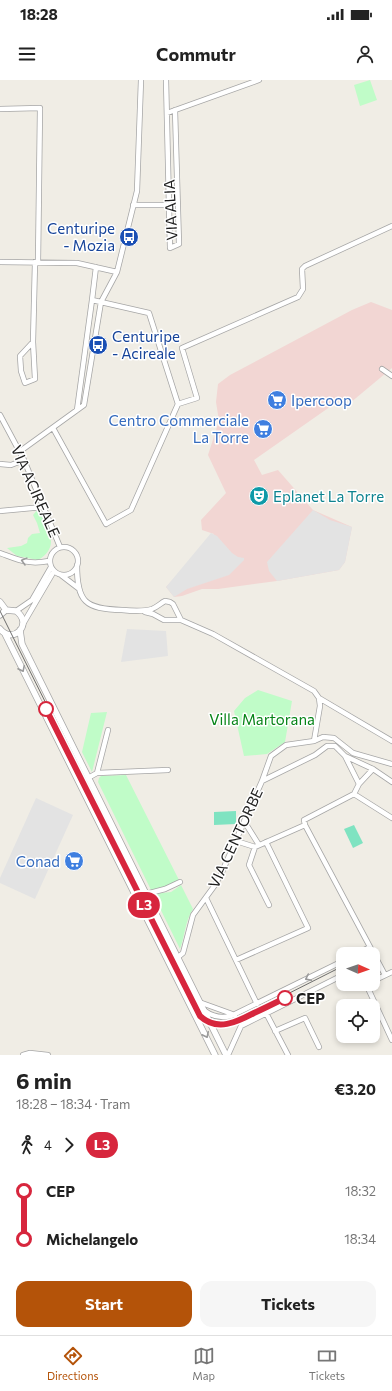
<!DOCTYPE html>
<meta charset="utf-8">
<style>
body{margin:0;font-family:Commissioner,sans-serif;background:#f6f6f6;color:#222;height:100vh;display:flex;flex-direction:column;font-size:15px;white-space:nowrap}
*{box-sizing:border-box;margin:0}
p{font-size:13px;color:#767676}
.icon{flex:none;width:22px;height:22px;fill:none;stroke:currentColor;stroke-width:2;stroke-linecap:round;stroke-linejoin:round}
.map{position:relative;height:975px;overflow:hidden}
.drawer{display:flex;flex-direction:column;background:#fff;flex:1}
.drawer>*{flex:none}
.badge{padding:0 8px;border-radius:13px;font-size:14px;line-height:26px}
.needle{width:26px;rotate:92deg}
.fabs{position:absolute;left:336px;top:867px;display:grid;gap:8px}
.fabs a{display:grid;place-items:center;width:44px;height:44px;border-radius:8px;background:#fff;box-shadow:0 2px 6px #0003;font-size:20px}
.map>.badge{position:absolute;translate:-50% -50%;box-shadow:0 0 0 2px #fff}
.legs{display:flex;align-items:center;gap:6px;height:44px;padding:0 16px;font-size:13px}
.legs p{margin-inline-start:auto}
.head{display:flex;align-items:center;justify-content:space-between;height:68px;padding:0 16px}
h1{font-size:22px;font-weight:700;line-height:30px}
.action{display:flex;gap:8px;margin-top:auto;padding:8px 16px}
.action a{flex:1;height:46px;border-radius:12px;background:#b45309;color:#fff;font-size:16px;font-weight:700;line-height:46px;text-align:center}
.action a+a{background:#f6f6f6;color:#222}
ul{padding:0 16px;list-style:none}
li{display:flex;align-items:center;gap:14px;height:48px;font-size:15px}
li i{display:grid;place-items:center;width:6px;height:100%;margin:0 5px;background:currentColor}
li i::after{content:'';width:10px;height:10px;margin:-5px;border:3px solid;border-radius:50%;background:#fff}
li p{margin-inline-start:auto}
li:first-child i{background:linear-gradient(#0000 50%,currentColor 0)}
li:last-child i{background:linear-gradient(currentColor 50%,#0000 0)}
.status{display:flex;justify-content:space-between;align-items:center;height:28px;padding:0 20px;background:#fff;direction:ltr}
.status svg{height:11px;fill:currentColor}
header{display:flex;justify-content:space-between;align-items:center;height:52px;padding:0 16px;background:#fff;font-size:18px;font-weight:700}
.dock{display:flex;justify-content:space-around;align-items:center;height:56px;border-top:1px solid #e0e0e0;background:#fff;font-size:11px;color:#767676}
.dock a{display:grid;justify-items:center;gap:2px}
.dock .on{color:#b45309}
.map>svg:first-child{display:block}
.commercial{fill:#f2d6d3}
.park{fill:#c0fcc8}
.pitch{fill:#7fe3c1}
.parking{fill:#e3e3e3}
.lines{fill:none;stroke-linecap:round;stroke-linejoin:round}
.minor-casing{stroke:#a6a6a6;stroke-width:6}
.tertiary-casing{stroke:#a6a6a6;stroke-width:7}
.minor{stroke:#fff;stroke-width:4.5}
.tertiary{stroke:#fff;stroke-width:5.5}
.tram{stroke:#6d6d6d;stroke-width:1}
.oneway{stroke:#9a9a9a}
.line-1-casing{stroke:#fff;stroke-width:9}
.line-1{stroke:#d7263d;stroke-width:6}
.stop-1-dot{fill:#fff;stroke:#d7263d;stroke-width:2}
.labels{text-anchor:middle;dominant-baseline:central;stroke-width:3;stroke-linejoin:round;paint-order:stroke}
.street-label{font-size:15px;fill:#1f1f1f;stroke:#fff}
.transit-label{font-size:15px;fill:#164399;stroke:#fff;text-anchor:end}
.shop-label{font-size:15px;fill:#366cbe;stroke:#fff;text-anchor:end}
.culture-label{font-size:15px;fill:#0d838f;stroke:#fff;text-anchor:start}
.park-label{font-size:15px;fill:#068417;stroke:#fff}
.stop-label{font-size:15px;font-weight:bold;fill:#1f1f1f;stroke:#fff;text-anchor:start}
</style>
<div class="status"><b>18:28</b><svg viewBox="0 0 49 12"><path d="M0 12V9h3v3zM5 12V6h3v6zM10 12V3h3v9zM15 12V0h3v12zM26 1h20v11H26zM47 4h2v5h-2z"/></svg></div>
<header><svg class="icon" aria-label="menu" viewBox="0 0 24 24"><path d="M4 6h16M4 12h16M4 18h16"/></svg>Commutr<svg class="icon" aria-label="person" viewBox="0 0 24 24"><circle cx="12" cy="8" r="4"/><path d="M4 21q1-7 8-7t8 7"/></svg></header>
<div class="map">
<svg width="392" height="975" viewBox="0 0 392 975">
<rect width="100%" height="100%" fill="#f0ede5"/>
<path class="commercial" d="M371,222L392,230V288L350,323L344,317L254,380L262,395L278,390L313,430L352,447L345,482L339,490L277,501L218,509H202L182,516L174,517L166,507L214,454L202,450L201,440L226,413L208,375L219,341L216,322L218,304L230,295L352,230Z"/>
<path class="park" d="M370,0L377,20L360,26L354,5Z
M38,429C47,448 62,466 38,480L17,476L7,468L21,466L27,463L28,458L32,454L40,453L37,443L33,435Z
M258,610L292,621L285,662L267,674L244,676L234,631L245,618Z
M107,632L92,692L82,672L91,633Z
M126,695L179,800L165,807L151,810L98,702L99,698L101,696Z
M181,805L193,829C185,841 185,856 180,869L153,814L171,812Z"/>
<path class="pitch" d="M236,731V744L214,745V732Z
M354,745L363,763L353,768L344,749Z"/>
<path class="parking" d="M313,430L330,440L352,447L345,482L339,490L277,501L269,491L267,482Z
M211,453L217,456L232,473L238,477L244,478V480L229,495L187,509L174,517L166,507Z
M127,549L166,551L168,576L121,582Z
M36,718L73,735L35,819L0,803V798Z"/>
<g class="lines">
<defs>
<path id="minor" d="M166,0L170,168L179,164L175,30
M0,29L40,28L38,183
M167,33L259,0
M133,125H169
M0,182L77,183L117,192
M92,220L96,187
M33,262L35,299L25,303L21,291L20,276L33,262L35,182
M382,289L392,296
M77,330L92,220L149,233L178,324L197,318L182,268L298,217L303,209L302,189L305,186L392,146
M0,335L24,380L60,467
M53,348L106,444L131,430L178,324
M19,372L84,325L101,222L117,192L137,111L141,0
M0,384L11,385L24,380
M0,431L43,427
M50 481a14 14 0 1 1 28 0a14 14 0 1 1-28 0Z
M0,473C19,480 28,485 49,481
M77,485C77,522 85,529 122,530C132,531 143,532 152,529C157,527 161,523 165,521L170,522L173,524L181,540L213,554L314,611L319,618L392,661
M61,495L78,508
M16,531L32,520L51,487
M145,532L153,534L164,540H181
M23,544L54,491
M314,661L320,626L319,618
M345,676L373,689L392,702
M97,693L108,650
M88,698L97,693L168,690
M262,701L315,675L327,666H335L345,676L359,704
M354,714L359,704L373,689
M244,741L259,765
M236,761L255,767L305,745
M255,767L249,785L269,825
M146,814L165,809L180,802
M206,818L257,924
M357,874L370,867
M177,878L183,873L193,835L215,805L222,792L262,701L271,676L286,665L314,661L323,657L334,658L353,673L392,684
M236,880L308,848L266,762
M385,895L305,745L304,740L354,714L392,738
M373,901L392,892
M366,904L392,960
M199,922L235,935
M205,931C213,937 222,938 231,936L343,881
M266,933L288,975
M275,951L305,938L319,967
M23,975L30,973L48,975
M228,975L241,946L343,895"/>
<path id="tertiary" d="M0,522L6,530
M0,535L6,530L16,531C34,544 13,565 0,549
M20,550L22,564L226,975
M5,554L215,975"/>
</defs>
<use href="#minor" class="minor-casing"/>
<use href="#tertiary" class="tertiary-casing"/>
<use href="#minor" class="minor"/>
<use href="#tertiary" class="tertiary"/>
<path class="tram" d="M0,531L197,927C205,941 219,945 234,941L343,886"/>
</g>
<defs><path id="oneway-chevron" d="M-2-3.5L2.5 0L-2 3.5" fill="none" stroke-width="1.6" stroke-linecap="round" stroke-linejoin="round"/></defs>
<g class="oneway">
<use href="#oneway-chevron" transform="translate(24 481) rotate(-165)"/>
<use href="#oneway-chevron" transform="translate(22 589) rotate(64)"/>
<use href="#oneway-chevron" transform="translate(308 898) rotate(154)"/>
<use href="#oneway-chevron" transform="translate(206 955) rotate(64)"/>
</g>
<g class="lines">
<defs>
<path id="line-1" d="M46,629L200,936C217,952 237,942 254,933C265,928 275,923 285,918"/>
</defs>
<use href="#line-1" class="line-1-casing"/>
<use href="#line-1" class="line-1"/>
</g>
<defs>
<symbol id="bus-disc" viewBox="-11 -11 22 22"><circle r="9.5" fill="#1a4fb4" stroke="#fff"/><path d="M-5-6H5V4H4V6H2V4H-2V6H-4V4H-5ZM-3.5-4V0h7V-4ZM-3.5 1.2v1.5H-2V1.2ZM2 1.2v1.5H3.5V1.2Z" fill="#fff"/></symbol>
<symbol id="supermarket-disc" viewBox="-11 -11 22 22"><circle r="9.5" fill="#3f7fe0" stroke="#fff"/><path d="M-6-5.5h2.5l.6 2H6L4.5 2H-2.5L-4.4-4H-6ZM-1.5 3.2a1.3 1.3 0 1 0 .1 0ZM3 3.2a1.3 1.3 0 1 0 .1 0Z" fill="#fff"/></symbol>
<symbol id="theatre-disc" viewBox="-11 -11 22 22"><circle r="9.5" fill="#0f9aa8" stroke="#fff"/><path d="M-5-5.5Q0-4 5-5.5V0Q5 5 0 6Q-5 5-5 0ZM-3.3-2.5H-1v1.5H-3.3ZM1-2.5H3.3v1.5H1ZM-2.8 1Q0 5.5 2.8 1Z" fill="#fff"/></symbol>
</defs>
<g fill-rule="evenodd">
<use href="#bus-disc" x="118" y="146" width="22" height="22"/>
<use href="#bus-disc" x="87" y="254" width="22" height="22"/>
<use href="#supermarket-disc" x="266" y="309" width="22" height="22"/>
<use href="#supermarket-disc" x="252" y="338" width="22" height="22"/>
<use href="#theatre-disc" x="248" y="405" width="22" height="22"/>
<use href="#supermarket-disc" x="63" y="770" width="22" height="22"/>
</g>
<g class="stop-1-dot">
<circle cx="46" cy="629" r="7"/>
<circle cx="285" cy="918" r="7"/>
</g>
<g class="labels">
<g class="street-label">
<text transform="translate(170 130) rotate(-93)">VIA ALIA</text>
<text transform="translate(36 411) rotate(66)">VIA ACIREALE</text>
<text transform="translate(235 758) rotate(-65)">VIA CENTORBE</text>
</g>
<g class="transit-label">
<text x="115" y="148">Centuripe<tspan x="115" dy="17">- Mozia</tspan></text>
<text x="112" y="256" text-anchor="start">Centuripe<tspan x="112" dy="17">- Acireale</tspan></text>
</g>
<g class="shop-label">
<text x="291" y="320" text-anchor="start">Ipercoop</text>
<text x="249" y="340">Centro Commerciale<tspan x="249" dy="17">La Torre</tspan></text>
<text x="60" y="781">Conad</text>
</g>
<g class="culture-label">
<text x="273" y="416">Eplanet La Torre</text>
</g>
<g class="park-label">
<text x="262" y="639">Villa Martorana</text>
</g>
<g class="stop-label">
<text x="296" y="918">CEP</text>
</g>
</g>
</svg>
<div class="fabs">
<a><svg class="needle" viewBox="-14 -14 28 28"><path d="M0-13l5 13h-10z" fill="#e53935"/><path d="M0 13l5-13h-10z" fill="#767676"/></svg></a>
<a><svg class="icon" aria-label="locate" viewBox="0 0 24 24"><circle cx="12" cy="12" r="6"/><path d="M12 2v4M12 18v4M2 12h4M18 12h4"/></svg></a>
</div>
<b class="badge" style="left:144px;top:825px;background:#d7263d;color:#fff">L3</b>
</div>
<section class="drawer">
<div class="head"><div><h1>6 min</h1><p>18:28 – 18:34 · Tram</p></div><b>€3.20</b></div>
<div class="legs"><svg class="icon" aria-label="walk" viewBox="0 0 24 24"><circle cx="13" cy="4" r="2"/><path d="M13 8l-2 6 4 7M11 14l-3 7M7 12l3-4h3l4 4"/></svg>4<svg class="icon" aria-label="forward" viewBox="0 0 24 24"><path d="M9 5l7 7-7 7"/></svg><b class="badge" style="background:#d7263d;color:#fff">L3</b></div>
<ul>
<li><i style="color:#d7263d"></i><b>CEP</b><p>18:32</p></li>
<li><i style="color:#d7263d"></i><b>Michelangelo</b><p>18:34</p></li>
</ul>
<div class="action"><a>Start</a><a>Tickets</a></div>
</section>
<nav class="dock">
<a class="on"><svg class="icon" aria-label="directions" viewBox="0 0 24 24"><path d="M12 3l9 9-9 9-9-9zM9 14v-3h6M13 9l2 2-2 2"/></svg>Directions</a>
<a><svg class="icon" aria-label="map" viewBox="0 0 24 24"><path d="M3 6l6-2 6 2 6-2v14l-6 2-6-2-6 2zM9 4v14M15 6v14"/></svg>Map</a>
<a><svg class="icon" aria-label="tickets" viewBox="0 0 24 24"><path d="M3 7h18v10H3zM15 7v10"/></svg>Tickets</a>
</nav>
